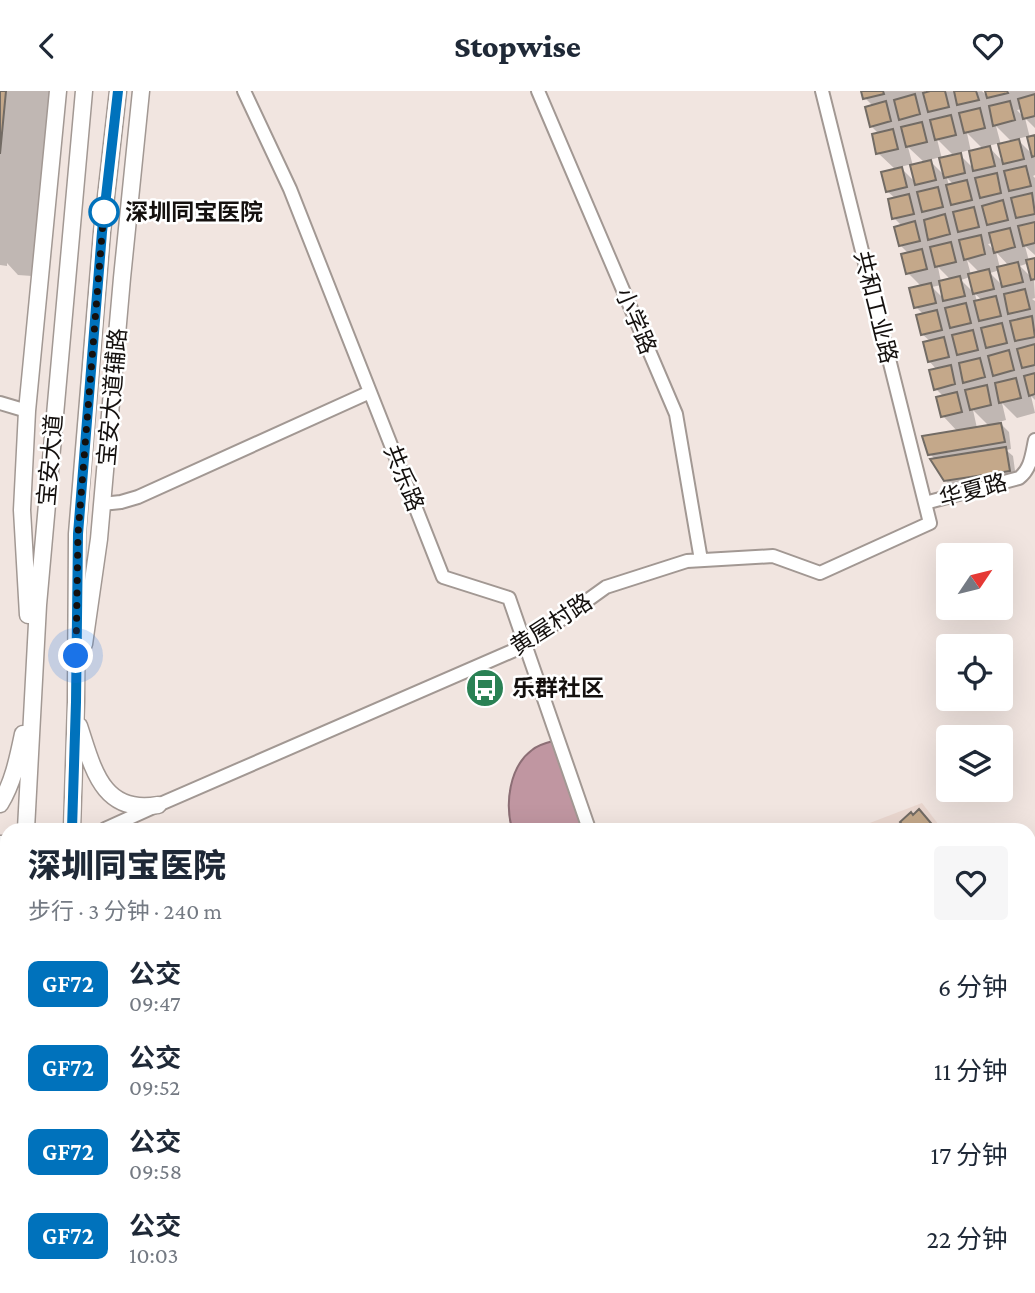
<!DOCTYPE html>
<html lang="zh">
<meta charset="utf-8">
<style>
body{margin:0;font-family:"Crimson Pro","Noto Sans SC",serif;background:#f6f6f7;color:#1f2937;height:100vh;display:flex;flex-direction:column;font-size:26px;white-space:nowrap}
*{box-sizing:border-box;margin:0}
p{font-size:23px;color:#747a83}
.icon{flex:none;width:38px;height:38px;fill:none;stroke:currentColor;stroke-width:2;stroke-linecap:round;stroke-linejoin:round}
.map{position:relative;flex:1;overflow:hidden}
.sheet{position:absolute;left:0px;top:732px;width:1036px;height:471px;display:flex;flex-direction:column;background:#fff;border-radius:21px 21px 0 0;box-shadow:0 7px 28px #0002}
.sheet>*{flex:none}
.badge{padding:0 14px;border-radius:10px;font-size:24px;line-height:46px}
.needle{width:46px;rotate:55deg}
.tools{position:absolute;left:936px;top:452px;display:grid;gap:14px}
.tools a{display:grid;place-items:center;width:77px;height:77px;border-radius:7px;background:#fff;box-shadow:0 7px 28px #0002;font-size:35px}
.you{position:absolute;width:35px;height:35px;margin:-18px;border:5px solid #fff;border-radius:50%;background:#1a73e8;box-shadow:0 0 0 10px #1a73e833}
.map>.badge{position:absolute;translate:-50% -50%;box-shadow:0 0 0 4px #fff}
.round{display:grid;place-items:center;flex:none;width:74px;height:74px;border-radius:7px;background:#f6f6f7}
.headline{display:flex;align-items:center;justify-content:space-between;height:119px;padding:0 28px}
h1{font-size:33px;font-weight:800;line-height:52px}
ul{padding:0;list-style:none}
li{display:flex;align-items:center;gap:21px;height:84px;padding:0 28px}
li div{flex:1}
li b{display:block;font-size:26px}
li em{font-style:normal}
li .badge{min-width:77px;font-weight:700;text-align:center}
header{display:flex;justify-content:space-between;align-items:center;height:91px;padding:0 28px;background:#fff;font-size:32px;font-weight:800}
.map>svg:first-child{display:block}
.built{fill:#ead7cf}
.water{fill:#c096a1;stroke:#8c6e75;stroke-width:2}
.shadow{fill:#0003;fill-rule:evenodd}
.building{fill:#c4a88a;stroke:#726b64;stroke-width:2}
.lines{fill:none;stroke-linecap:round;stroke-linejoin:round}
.minor-casing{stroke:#a29893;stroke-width:16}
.major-casing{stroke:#a29893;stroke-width:19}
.minor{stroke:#fff;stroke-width:12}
.major{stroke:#fff;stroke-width:16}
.line-casing{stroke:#fff;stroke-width:16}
.line{stroke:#0072bc;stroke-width:10}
.walk{stroke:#14100e;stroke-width:7;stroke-dasharray:0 12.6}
.stop-dot{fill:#fff;stroke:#0072bc;stroke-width:3.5}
.labels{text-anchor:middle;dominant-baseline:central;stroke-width:5;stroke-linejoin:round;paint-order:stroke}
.stop-label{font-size:23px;font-weight:bold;fill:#14100e;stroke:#fff;text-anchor:start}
.street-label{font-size:23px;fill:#14100e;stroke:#fff}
.poi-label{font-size:23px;font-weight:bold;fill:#14100e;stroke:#fff;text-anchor:start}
</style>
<header><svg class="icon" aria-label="back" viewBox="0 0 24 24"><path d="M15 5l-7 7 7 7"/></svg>Stopwise<svg class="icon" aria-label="heart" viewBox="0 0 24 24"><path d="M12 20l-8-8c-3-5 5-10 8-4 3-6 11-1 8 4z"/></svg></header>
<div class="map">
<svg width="1035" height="1202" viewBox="0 0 1035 1202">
<rect width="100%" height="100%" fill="#f1e5e0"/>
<path class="built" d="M922,712L942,738H854Z"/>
<path class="water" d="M553,650L583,738H512C505,713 509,676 532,659C538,654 545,652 553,650Z"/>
<path class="shadow" d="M0,0H50L32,185L18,184L7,172V175L0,174Z
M863,0H925L926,3L931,1L930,0H982L988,6L987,0H1035V37L1025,27L1030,47L1035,46V84L1033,85L1035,87V164L1025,155L1029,170L1035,169V190L1034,189L1035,207L1032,208L1035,210V309L1031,305L1035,322L1017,327L1002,312L1006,329L999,331L1009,341L1011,358L1006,359L1013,365L1016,387L953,397L945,389L936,369L930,363L958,341L943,325L944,306L936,298L937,279L929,270L931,251L922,243L924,224L916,216L922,196L908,182L909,163L901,155L902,135L894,127L896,108L887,100L896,79L878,62L879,43L871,35L873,15L865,7ZM1022,18L1024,27L1017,19ZM996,35L1012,51L1001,54ZM967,42L983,58L971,61ZM1029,45L1034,65L1017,48ZM937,48L954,65L942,68ZM1000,52L1004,72L988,55ZM908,56L925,72L913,75ZM970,59L975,79L958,62ZM941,66L946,86L929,69ZM912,73L917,93L900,76ZM947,87L954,94L949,95ZM993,152L995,161L988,153ZM996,161L1009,175L1000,177ZM967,169L980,182L971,184ZM1029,172L1033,188L1020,175ZM938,176L951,189L941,191ZM1000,179L1003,195L990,182ZM970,186L974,202L961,189ZM941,194L945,209L932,196ZM975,203L983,210L977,211ZM973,319L989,335L977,337Z"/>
<path class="building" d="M0,0H6L0,63Z
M861,0H883L884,3L863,8Z
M930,0H945L949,16L928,21L923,2Z
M954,0H976L979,9L957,14Z
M985,0H1007L1008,2L987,7Z
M915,3L920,23L899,29L894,9Z
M1035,3V25L1023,28L1018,8Z
M886,10L891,30L870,36L865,16Z
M1010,10L1015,29L993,35L989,15Z
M980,17L985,37L964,42L959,22Z
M951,24L956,44L935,49L930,29Z
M922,31L927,51L906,56L901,36Z
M893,38L898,58L876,63L872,43Z
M1035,44V65L1032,66L1027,46Z
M1019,48L1024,68L1003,73L998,53Z
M990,55L995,75L973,80L969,60Z
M961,62L965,82L944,87L939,67Z
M931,69L936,89L915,94L910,74Z
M1026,75L1031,95L1009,100L1004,80Z
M902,76L907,96L886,101L881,81Z
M997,82L1001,102L980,107L975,87Z
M967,89L972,109L951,114L946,94Z
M938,96L943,116L922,121L917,101Z
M1032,102L1035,123L1016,127L1011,107Z
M909,103L914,123L892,128L888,108Z
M1003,109L1008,129L987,134L982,115Z
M974,116L979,136L958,141L953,121Z
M945,123L950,143L928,149L924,129Z
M915,130L920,150L899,155L894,136Z
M1035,131V152L1023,155L1018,135Z
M1010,137L1015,156L994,162L989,142Z
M981,144L985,163L964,169L959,149Z
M951,151L956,171L935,176L930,156Z
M922,158L927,178L906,183L901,163Z
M1035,167V188L1031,189L1026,169Z
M1018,171L1023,191L1002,196L997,176Z
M989,178L994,198L973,203L968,183Z
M960,185L965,205L943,210L939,190Z
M931,192L936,212L914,217L909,197Z
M1025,198L1030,218L1008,223L1004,203Z
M996,205L1001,225L979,230L974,210Z
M966,212L971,232L950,237L945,217Z
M937,219L942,239L921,244L916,224Z
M1032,225L1035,246L1015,250L1010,230Z
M1002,232L1007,252L986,257L981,237Z
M973,239L978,259L957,264L952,244Z
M944,246L949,266L928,271L923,251Z
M1035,253V274L1022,277L1017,258Z
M1009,259L1014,279L993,285L988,265Z
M980,267L985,286L963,292L959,272Z
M951,274L955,293L934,299L929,279Z
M1035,282V303L1029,305L1024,285Z
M1016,287L1021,307L999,312L995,292Z
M987,294L991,314L970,319L965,299Z
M957,301L962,321L941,326L936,306Z
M1001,332L1005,351L928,364L922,345Z
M1006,356L1010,380L944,390L930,368Z
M919,718L936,738H906L900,731L911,721L913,724Z"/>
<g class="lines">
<defs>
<path id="minor" d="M244,0L290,98L443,486L509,507L589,738
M538,0L676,323L701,469
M0,312L27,320
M925,412L1019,387C1031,378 1032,363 1035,349
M102,413L121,411L138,406L370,301
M105,738L158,714L524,555L606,496L687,470L773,465L820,482L930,432L822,0
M314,1202V1195"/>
<path id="major" d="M28,524L22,419L27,320L58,0
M84,553L99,448L122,187L141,0
M79,635C93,677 102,724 158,714
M0,713C13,692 18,667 23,643
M26,738L38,514L84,0
M72,738L76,611L77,443L102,141L118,0
M0,753H7
M0,777H7
M0,829L7,847
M0,1099L7,1026
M19,1202V1195
M61,1202V1195
M86,1202V1195"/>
</defs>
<use href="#minor" class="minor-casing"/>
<use href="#major" class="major-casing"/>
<use href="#minor" class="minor"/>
<use href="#major" class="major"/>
</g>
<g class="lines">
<defs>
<path id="line" d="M72,738L76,611L78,443L102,141L118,0"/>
</defs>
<use href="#line" class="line-casing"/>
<use href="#line" class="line"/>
<path class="walk" d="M76,565L78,443L104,118V121"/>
</g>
<defs>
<symbol id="bus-disc" viewBox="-11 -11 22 22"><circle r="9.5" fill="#2a8154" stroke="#fff"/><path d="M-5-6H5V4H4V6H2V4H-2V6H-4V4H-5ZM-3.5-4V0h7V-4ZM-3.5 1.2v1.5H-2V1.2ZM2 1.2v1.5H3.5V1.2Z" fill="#fff"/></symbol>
</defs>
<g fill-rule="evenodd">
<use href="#bus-disc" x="463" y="575" width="44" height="44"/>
</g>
<circle class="stop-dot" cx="104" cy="121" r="14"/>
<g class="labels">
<g class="stop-label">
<text x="125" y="121">深圳同宝医院</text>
</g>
<g class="street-label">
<text transform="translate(876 216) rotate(76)">共和工业路</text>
<text transform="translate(636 230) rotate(67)">小学路</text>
<text transform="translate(112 306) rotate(-85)">宝安大道辅路</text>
<text transform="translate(50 369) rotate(-85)">宝安大道</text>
<text transform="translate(404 387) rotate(68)">共乐路</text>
<text transform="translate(973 399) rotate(-15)">华夏路</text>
<text transform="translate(551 533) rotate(-33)">黄屋村路</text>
</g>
<g class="poi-label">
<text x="512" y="597">乐群社区</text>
</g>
</g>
</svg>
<div class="tools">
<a><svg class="needle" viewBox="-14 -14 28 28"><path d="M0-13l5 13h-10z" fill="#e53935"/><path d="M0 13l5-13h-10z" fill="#747a83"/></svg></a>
<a><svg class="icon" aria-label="locate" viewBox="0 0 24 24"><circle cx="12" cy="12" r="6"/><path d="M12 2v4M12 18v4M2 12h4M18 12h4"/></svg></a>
<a><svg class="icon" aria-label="layers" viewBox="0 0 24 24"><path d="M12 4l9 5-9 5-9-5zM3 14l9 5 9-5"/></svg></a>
</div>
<div class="you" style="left:76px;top:565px"></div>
<section class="sheet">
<div class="headline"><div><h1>深圳同宝医院</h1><p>步行 · 3 分钟 · 240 m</p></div><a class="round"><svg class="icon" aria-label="heart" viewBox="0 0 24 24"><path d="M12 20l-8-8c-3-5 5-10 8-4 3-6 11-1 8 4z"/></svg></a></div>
<ul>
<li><span class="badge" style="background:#0072bc;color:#fff">GF72</span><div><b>公交</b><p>09:47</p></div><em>6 分钟</em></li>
<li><span class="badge" style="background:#0072bc;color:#fff">GF72</span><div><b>公交</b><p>09:52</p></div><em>11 分钟</em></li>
<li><span class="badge" style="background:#0072bc;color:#fff">GF72</span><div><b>公交</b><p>09:58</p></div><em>17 分钟</em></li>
<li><span class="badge" style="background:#0072bc;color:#fff">GF72</span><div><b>公交</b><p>10:03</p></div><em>22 分钟</em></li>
</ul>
</section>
</div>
